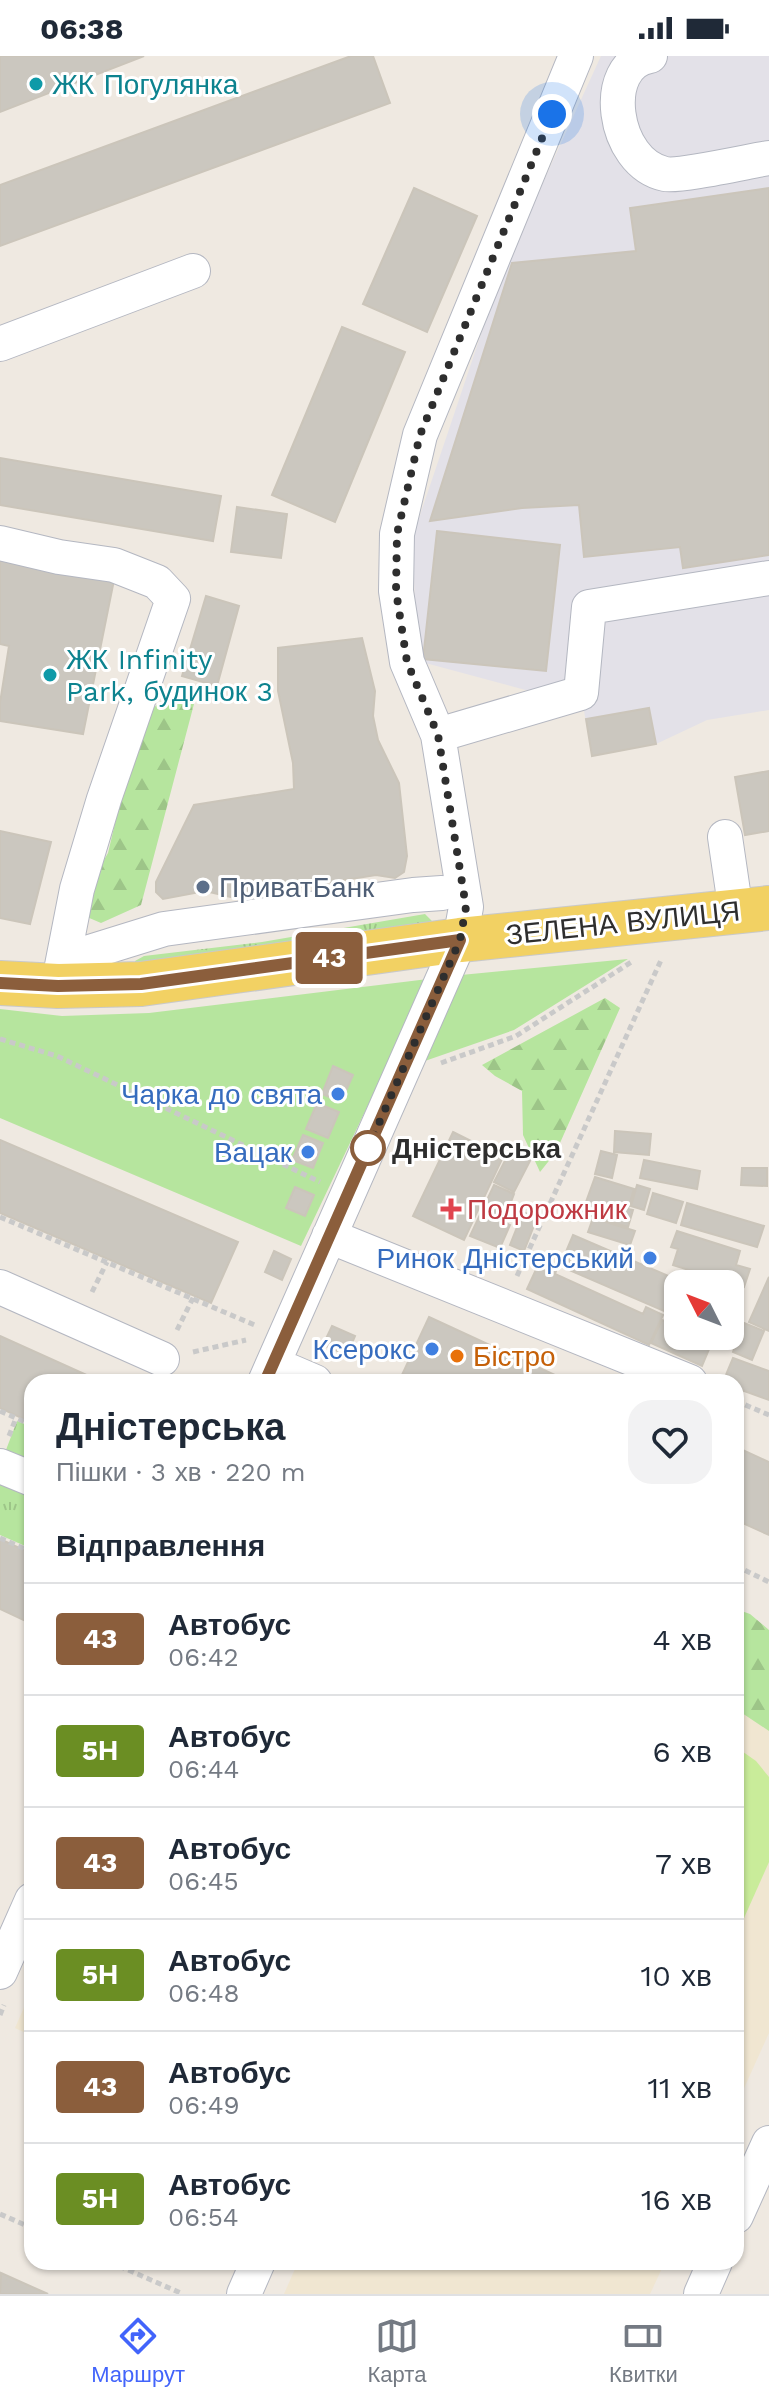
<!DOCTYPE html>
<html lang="uk">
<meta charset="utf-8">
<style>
body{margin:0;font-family:"Work Sans",sans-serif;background:#f2f2f3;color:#1f2937;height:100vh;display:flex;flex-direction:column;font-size:30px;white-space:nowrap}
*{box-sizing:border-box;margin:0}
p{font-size:26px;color:#747a83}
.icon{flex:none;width:44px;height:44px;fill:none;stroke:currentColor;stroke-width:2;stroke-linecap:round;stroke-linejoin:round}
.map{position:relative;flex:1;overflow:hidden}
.panel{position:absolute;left:24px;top:1318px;width:720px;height:896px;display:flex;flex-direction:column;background:#fff;border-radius:24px;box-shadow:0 2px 6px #0004}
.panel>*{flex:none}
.badge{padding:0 16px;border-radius:6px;font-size:28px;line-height:52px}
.needle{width:52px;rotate:312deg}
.controls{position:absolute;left:664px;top:1214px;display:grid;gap:16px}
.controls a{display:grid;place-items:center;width:80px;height:80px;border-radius:16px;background:#fff;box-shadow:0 2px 6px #0004;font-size:40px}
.you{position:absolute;width:40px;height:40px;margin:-20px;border:6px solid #fff;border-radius:50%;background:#1a73e8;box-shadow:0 0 0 12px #1a73e833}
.map>.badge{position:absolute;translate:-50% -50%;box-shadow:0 0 0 4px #fff}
h2{padding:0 32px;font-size:30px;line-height:72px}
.round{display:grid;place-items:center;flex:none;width:84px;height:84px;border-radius:24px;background:#f2f2f3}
.overview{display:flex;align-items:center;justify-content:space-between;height:136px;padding:0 32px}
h1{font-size:38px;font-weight:800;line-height:60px}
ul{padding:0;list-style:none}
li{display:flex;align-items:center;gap:24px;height:112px;padding:0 32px;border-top:2px solid #e0e1e3}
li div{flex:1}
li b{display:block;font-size:30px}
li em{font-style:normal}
li .badge{min-width:88px;font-weight:700;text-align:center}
.status{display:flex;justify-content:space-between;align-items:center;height:56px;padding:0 40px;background:#fff;direction:ltr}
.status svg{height:22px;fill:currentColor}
.tab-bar{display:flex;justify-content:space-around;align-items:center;height:112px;border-top:2px solid #e0e1e3;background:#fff;font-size:22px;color:#747a83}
.tab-bar a{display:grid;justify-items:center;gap:4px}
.tab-bar .current{color:#4264fb}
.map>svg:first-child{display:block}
.industrial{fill:#e3e1e8}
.education{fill:#f0e6d1}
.grass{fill:url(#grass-tufts)}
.forest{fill:url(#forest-firs)}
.park{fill:#b6e59e}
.pitch{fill:#c9ec9a}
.building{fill:#cbc7bf;stroke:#cbc5ba;stroke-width:2}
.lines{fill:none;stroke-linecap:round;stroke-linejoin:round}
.minor-casing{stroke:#b4b7c1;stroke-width:36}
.major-casing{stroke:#c9c9c9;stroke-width:46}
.path{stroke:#c9c9c9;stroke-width:5;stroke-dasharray:6 4;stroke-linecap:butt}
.minor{stroke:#fff;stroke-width:34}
.major{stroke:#f2d163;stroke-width:44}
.line-casing{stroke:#fff;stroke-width:18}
.line{stroke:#8b5e3c;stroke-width:12}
.walk{stroke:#2e2e2e;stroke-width:8;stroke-dasharray:0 14.4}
.culture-dot{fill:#0f9aa8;stroke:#fff;stroke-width:3}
.service-dot{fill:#5c6f8a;stroke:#fff;stroke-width:3}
.shop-dot{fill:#3f7fe0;stroke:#fff;stroke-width:3}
.stop-dot{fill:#fff;stroke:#8b5e3c;stroke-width:4}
.health-dot{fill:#e0444e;stroke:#fff;stroke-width:3}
.food-dot{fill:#e8710a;stroke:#fff;stroke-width:3}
.labels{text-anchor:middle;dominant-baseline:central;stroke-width:6;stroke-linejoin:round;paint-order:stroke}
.culture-label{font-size:28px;fill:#0d838f;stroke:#fff;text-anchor:start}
.service-label{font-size:28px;fill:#4e5e75;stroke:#fff;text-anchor:start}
.street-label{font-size:28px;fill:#2e2e2e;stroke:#fff}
.shop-label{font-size:28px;fill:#366cbe;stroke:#fff;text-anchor:end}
.stop-label{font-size:28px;font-weight:bold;fill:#2e2e2e;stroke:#fff;text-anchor:start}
.health-label{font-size:28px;fill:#be3a42;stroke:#fff;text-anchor:start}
.food-label{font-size:28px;fill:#c56008;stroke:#fff;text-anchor:start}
</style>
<div class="status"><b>06:38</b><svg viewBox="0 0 49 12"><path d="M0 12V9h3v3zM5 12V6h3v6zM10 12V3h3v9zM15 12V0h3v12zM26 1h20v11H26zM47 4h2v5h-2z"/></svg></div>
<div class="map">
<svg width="769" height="2238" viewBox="0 0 769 2238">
<defs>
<pattern id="grass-tufts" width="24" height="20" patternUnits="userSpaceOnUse" patternTransform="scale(2)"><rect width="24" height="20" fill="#b6e59e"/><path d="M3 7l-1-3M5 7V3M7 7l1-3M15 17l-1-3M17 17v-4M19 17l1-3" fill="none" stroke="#9dc588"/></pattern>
<pattern id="forest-firs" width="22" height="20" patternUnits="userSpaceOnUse" patternTransform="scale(2)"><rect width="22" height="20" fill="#b6e59e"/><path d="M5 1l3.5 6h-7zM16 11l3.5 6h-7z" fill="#9dc588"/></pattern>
</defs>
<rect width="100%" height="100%" fill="#efe9e1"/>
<path class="industrial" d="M601,0H769V654L707,664L656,688L592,700L578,621L533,636L418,605L412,483L502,216Z"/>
<path class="education" d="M736,1597L769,1612V1977L736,2050Z
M32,1933V1980L15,1972Z
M298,2206H665L650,2238H284Z"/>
<path class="grass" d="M425,858L435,868L135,911V905L144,900L262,886Z
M17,1365L32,1371V1420L1,1407Z
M0,1413L32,1427V1493L0,1479Z"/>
<path class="forest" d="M179,642L194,648L141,849L101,867L87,861L93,823L108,797L129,708L151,654L164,643Z
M605,942L620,952L556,1096L540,1116L523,1079L522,1035L495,1020L482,1009Z
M736,1553L750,1558L769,1574V1675L736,1653Z"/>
<path class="park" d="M628,903L514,974L422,1006L461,919Z
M428,923L301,1190L0,1062V953L62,960L149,957Z"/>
<path class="pitch" d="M736,1691L756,1705L769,1721V1806L736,1880Z"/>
<path class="building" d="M0,0H144L0,56Z
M351,0H373L390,47L0,190V129Z
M414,132L477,160L427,276L363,248Z
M769,132V499L683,512L680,491L584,501L579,449L522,452L430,465L512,207L636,195L630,152Z
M342,271L405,296L335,466L272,439Z
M0,402L221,440L213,485L0,449Z
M237,451L287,458L281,502L231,496Z
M437,475L560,489L546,615L423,603Z
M0,503L114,524L83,678L0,665V647L9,590L0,588Z
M206,540L239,550L217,630L182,620Z
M362,582L375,635L373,660L378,684L399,727L407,800L404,816L395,822L376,819L275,835L266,830L235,842L205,835L163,843L156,836V826L194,749L294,733L293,707L278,635V592Z
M649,652L656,688L592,700L586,663Z
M769,715V775L745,779L735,721Z
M0,775L51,786L30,868L0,862Z
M333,1010L353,1019L341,1046L322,1038Z
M317,1047L339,1056L328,1082L306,1073Z
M615,1075L651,1078L649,1099L614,1096Z
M453,1076L503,1101L464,1184L413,1160Z
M303,1079L323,1087L313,1112L292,1104Z
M0,1084L238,1186L211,1247L0,1157Z
M511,1093L531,1103L514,1136L494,1126Z
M601,1095L617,1099L612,1122L595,1118Z
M644,1104L700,1115L697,1133L640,1122Z
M742,1112H767V1130L741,1129Z
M595,1121L634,1133L628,1153L633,1154L628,1171L582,1157Z
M494,1129L514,1138L511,1146L514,1147L506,1167L510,1169L500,1192L470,1180Z
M637,1129L650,1133L644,1154L631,1150Z
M295,1131L314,1139L305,1160L286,1152Z
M653,1137L683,1146L676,1167L647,1158Z
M687,1147L764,1170L757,1191L681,1169Z
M523,1156L537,1162L524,1195L510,1189Z
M593,1162L635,1175L630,1189L588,1176Z
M677,1175L740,1195L736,1209L750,1213L744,1231L673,1209L678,1193L671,1191Z
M573,1179L687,1228H678V1261L560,1210Z
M274,1195L291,1203L282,1224L265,1216Z
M539,1207L556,1215L555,1218L643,1258L646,1251L663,1259L649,1289L527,1233Z
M769,1221V1275L749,1266Z
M429,1261L570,1326H411L401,1321Z
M662,1264L678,1271V1280H699L712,1286L702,1310L651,1287Z
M744,1267L764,1275L752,1304L733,1296Z
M332,1270L355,1280L347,1299L323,1289Z
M0,1280L102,1326H32V1367L0,1352Z
M733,1302L769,1315V1344L736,1332V1326H723Z
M736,1391L769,1406V1479L736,1464Z
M0,1483L32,1498V1568L0,1553Z
M1,2217L48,2238H0Z"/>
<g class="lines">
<defs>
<path id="minor" d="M650,0C599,8 612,107 665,118C679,121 750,105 769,102
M0,288L193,215
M0,487L59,501L114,509L157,526L173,543L104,743L77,833L58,930
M438,679L581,637L589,551L769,522
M725,781L736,856
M64,904L164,873L413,839L442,837
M329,1180L690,1326
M0,1231L162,1303
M273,1308L315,1326
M265,1326L460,884L466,851L438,679L407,606L396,535L397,478L420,379L576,0
M0,1410L32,1423
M0,1916L32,1844
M736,2160L769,2087
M244,2238L258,2206
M701,2238L715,2206"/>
<path id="major" d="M0,927L58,930L141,928L460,884L769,852"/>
</defs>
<use href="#minor" class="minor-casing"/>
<use href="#major" class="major-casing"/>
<path class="path" d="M0,983L57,1000L320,1126
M441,1007L516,980L633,905
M0,1161L257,1270
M517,1220L662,902
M92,1236L107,1206
M177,1274L194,1240
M193,1296L246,1284
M736,1345L769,1359
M0,1355L32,1369
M9,1380L16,1362
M0,1482L32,1496
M736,1510L769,1526
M0,1959L4,1949
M0,2158L32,2172
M110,2206L183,2238"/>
<use href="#minor" class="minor"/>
<use href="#major" class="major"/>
</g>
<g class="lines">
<defs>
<path id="line" d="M0,927L58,930L141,928L460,884L265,1326"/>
</defs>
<use href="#line" class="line-casing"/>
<use href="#line" class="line"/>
<path class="walk" d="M368,1092L460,884L466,851L438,679L407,606L396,535L397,478L420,379L552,58"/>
</g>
<g class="culture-dot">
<circle cx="36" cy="28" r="8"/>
<circle cx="50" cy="619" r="8"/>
</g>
<circle class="service-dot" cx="203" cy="831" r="8"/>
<g class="shop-dot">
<circle cx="338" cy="1038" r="8"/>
<circle cx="308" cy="1096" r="8"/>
<circle cx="650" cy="1202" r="8"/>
<circle cx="432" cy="1293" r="8"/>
</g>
<circle class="stop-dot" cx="368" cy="1092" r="16"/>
<path class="health-dot" d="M447 1141h8v8h8v8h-8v8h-8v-8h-8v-8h8z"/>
<circle class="food-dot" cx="457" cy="1300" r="8"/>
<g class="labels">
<g class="culture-label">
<text x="52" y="28">ЖК Погулянка</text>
<text x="66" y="603">ЖК Infinity<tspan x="66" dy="32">Park, будинок 3</tspan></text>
</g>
<g class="service-label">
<text x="219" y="831">ПриватБанк</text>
</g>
<g class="street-label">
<text transform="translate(623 867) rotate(-6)">ЗЕЛЕНА ВУЛИЦЯ</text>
</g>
<g class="shop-label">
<text x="322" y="1038">Чарка до свята</text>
<text x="292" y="1096">Вацак</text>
<text x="634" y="1202">Ринок Дністерський</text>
<text x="416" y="1293">Ксерокс</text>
</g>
<g class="stop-label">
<text x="392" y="1092">Дністерська</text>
</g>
<g class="health-label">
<text x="467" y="1153">Подорожник</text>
</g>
<g class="food-label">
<text x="473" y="1300">Бістро</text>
</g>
</g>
</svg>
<div class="controls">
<a><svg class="needle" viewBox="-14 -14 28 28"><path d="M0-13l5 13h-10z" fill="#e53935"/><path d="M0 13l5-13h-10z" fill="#747a83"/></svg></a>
</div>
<div class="you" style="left:552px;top:58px"></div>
<b class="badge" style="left:329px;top:902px;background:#8b5e3c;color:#fff">43</b>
<section class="panel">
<div class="overview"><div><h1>Дністерська</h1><p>Пішки · 3 хв · 220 m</p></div><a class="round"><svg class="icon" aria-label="heart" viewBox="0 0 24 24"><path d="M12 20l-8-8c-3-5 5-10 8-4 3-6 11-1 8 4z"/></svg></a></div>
<h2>Відправлення</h2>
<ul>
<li><span class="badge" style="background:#8b5e3c;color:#fff">43</span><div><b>Автобус</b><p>06:42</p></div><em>4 хв</em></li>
<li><span class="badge" style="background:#6b8e23;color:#fff">5Н</span><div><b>Автобус</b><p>06:44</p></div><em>6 хв</em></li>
<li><span class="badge" style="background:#8b5e3c;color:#fff">43</span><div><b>Автобус</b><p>06:45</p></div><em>7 хв</em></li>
<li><span class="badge" style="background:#6b8e23;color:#fff">5Н</span><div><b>Автобус</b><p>06:48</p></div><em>10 хв</em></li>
<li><span class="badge" style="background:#8b5e3c;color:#fff">43</span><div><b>Автобус</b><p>06:49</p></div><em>11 хв</em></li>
<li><span class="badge" style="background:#6b8e23;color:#fff">5Н</span><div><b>Автобус</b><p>06:54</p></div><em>16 хв</em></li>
</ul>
</section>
</div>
<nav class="tab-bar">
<a class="current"><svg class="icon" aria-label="directions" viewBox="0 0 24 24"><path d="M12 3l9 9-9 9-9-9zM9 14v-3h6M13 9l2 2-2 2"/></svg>Маршрут</a>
<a><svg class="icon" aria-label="map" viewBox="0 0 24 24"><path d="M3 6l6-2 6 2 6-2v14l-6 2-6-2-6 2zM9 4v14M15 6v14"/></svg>Карта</a>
<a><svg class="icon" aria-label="tickets" viewBox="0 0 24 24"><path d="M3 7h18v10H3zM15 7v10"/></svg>Квитки</a>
</nav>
